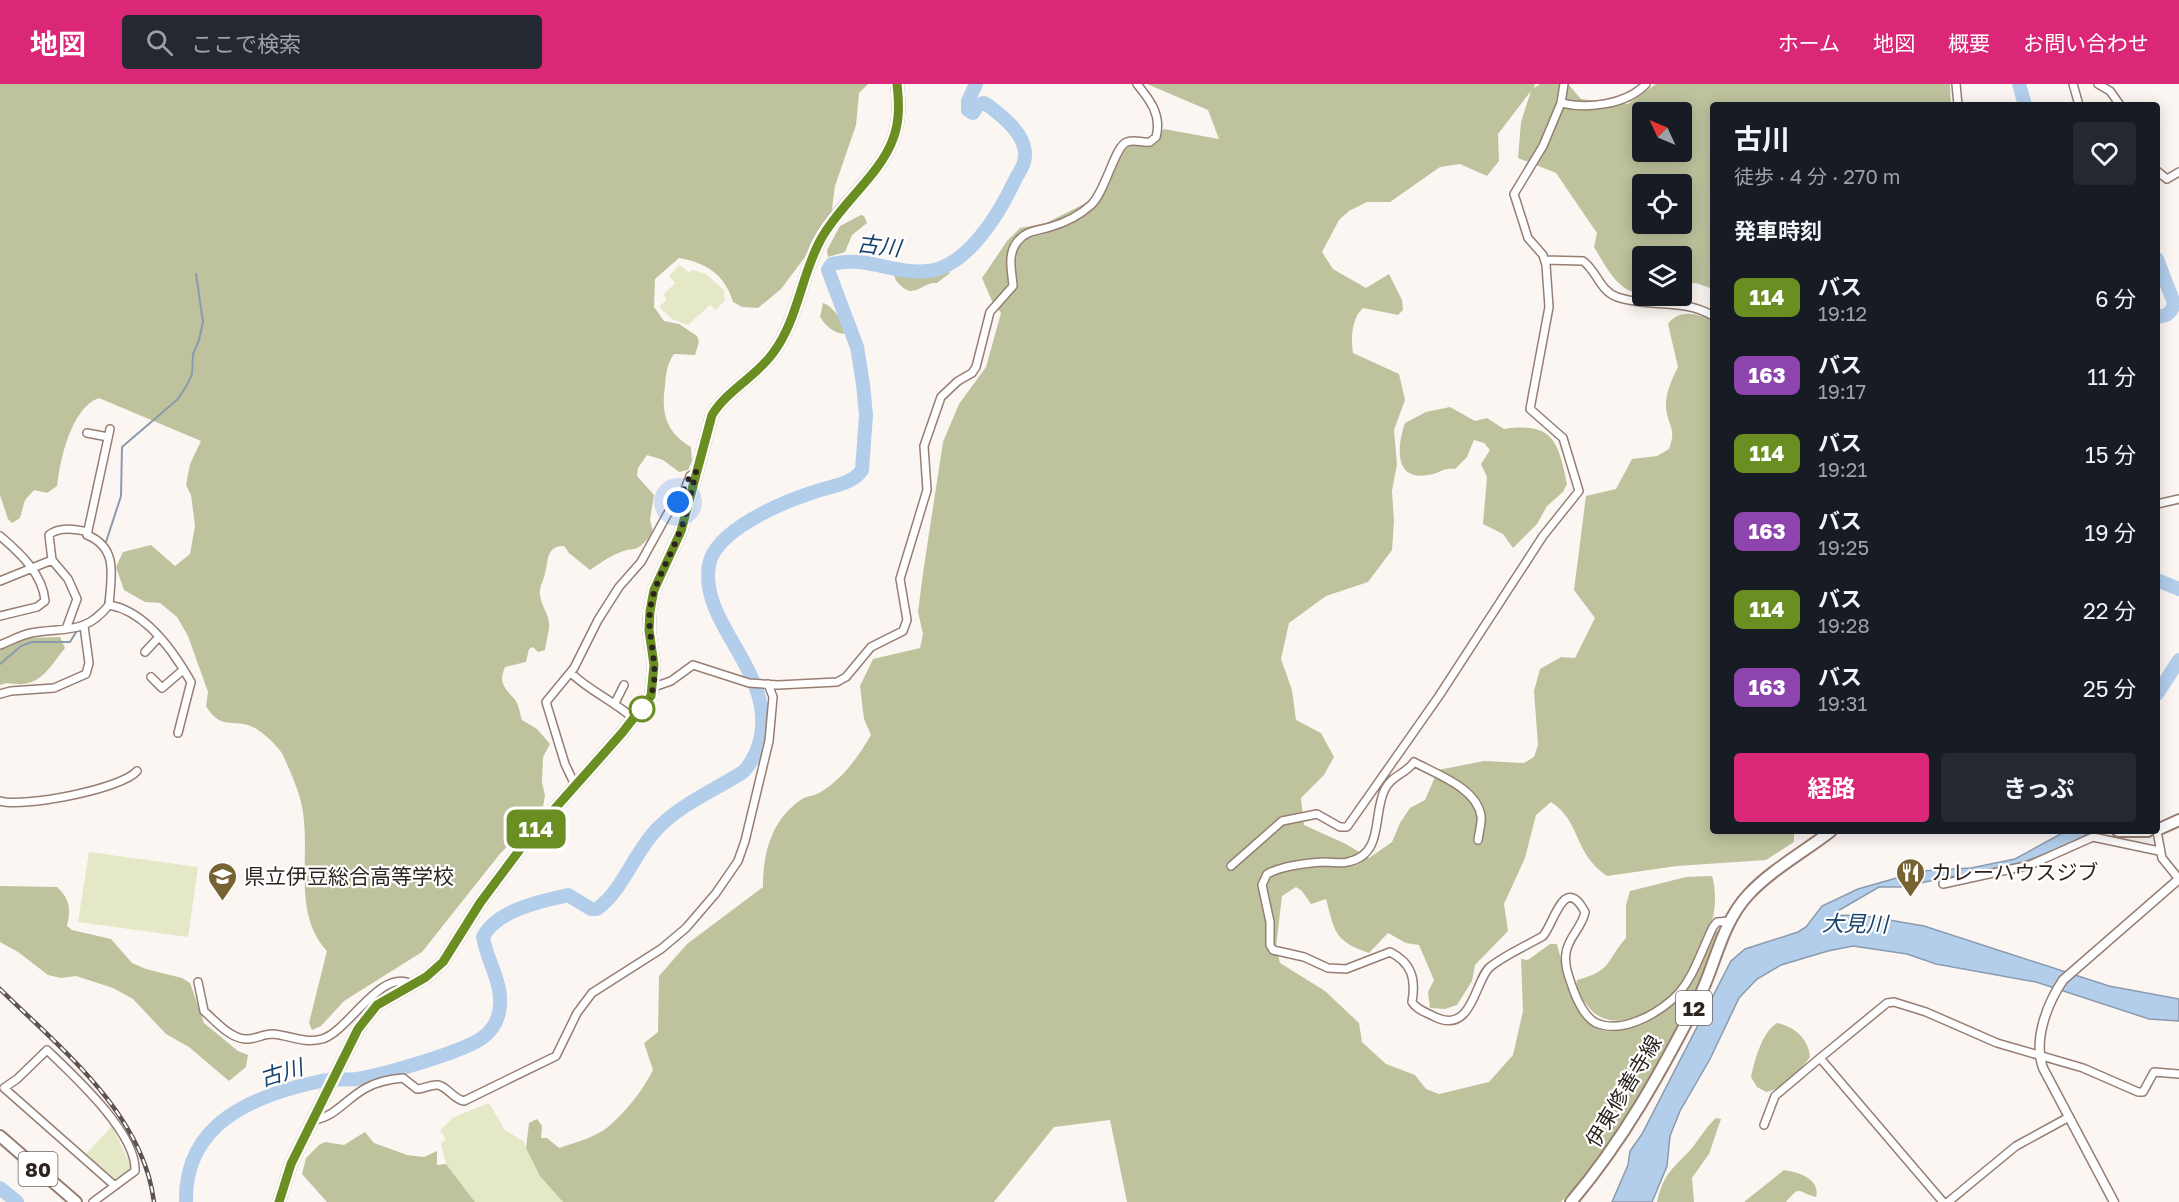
<!DOCTYPE html>
<html lang="ja">
<meta charset="utf-8">
<style>
body{margin:0;font-family:"Golos Text","Noto Sans JP",sans-serif;background:#242831;color:#f1f3f6;height:100vh;display:flex;flex-direction:column;font-size:22px;white-space:nowrap}
*{box-sizing:border-box;margin:0}
p{font-size:20px;color:#9ea1a6}
.icon{flex:none;width:33px;height:33px;fill:none;stroke:currentColor;stroke-width:2;stroke-linecap:round;stroke-linejoin:round}
.map{position:relative;flex:1;overflow:hidden}
.sheet{position:absolute;left:1710px;top:18px;width:450px;height:732px;display:flex;flex-direction:column;background:#171b24;border-radius:6px;box-shadow:0 3px 15px #0003}
.sheet>*{flex:none}
.badge{padding:0 12px;border-radius:9px;font-size:21px;line-height:39px}
.needle{width:39px;rotate:314deg}
.tools{position:absolute;left:1632px;top:18px;display:grid;gap:12px}
.tools a{display:grid;place-items:center;width:60px;height:60px;border-radius:6px;background:#171b24;box-shadow:0 3px 15px #0003;font-size:30px}
.you{position:absolute;width:30px;height:30px;margin:-15px;border:4px solid #fff;border-radius:50%;background:#1a73e8;box-shadow:0 0 0 9px #1a73e833}
.map>.badge{position:absolute;translate:-50% -50%;box-shadow:0 0 0 3px #fff}
h2{padding:0 24px;font-size:22px;line-height:54px}
.round{display:grid;place-items:center;flex:none;width:63px;height:63px;border-radius:6px;background:#242831}
.summary{display:flex;align-items:center;justify-content:space-between;height:102px;padding:0 24px}
h1{font-size:28px;font-weight:700;line-height:45px}
.button{display:flex;gap:12px;margin-top:auto;padding:12px 24px}
.button a{flex:1;height:69px;border-radius:6px;background:#db2777;color:#fff;font-size:24px;font-weight:700;line-height:69px;text-align:center}
.button a+a{background:#242831;color:#f1f3f6}
ul{padding:0;list-style:none}
li{display:flex;align-items:center;gap:18px;height:78px;padding:0 24px}
li div{flex:1}
li b{display:block;font-size:22px}
li em{font-style:normal}
li .badge{min-width:66px;font-weight:700;text-align:center}
header{display:flex;align-items:center;gap:36px;box-sizing:border-box;height:84px;padding:0 30px;background:#db2777;color:#fff}
header strong{font-size:28px}
nav{display:flex;gap:33px;margin-inline-start:auto;font-size:21px}
.search{width:420px;height:54px;background:#242831;display:flex;align-items:center;gap:15px;box-sizing:border-box;padding:0 21px;border-radius:6px;color:#9ea1a6;font-size:22px}
.map>svg:first-child{display:block}
.green{fill:#e4e8c6}
.forest{fill:#bec39d;fill-rule:evenodd}
.water{fill:#b2ceeb;stroke:#8a9bae;stroke-width:1.5}
.lines{fill:none;stroke-linecap:round;stroke-linejoin:round}
.stream{stroke:#8a9bae;stroke-width:2}
.river{stroke:#b2ceeb;stroke-width:14}
.minor-casing{stroke:#977e73;stroke-width:10}
.tertiary-casing{stroke:#977e73;stroke-width:11}
.primary-casing{stroke:#977e73;stroke-width:14}
.minor{stroke:#fff;stroke-width:7}
.tertiary{stroke:#fff;stroke-width:8}
.primary{stroke:#fff;stroke-width:10}
.rail-casing{stroke:#5d5450;stroke-width:4.5}
.rail{stroke:#fff;stroke-width:2;stroke-dasharray:7;stroke-linecap:butt}
.line-casing{stroke:#fff;stroke-width:14}
.line{stroke:#6b8e23;stroke-width:9}
.walk{stroke:#2e241f;stroke-width:6;stroke-dasharray:0 10.8}
.stop-dot{fill:#fff;stroke:#6b8e23;stroke-width:3}
.labels{text-anchor:middle;dominant-baseline:central;stroke-width:4.5;stroke-linejoin:round;paint-order:stroke}
.shield{fill:#fff;stroke:#6d6662;stroke-width:1.5}
.shield-label{font-size:20px;font-weight:bold;fill:#2e241f}
.poi-label{font-size:21px;fill:#2e241f;stroke:#fff;text-anchor:start}
.street-label{font-size:21px;fill:#2e241f;stroke:#fff}
.water-label{font-size:22px;font-style:italic;fill:#1a436b;stroke:#fff}
</style>
<header>
<strong>地図</strong>
<div class="search"><svg class="icon" aria-label="search" viewBox="0 0 24 24"><circle cx="10" cy="10" r="6"/><path d="M15 15l6 6"/></svg>ここで検索</div>
<nav><a>ホーム</a><a>地図</a><a>概要</a><a>お問い合わせ</a></nav>
</header>
<div class="map">
<svg width="2179" height="1118" viewBox="0 0 2179 1118">
<rect width="100%" height="100%" fill="#fcf6f3"/>
<path class="green" d="M679,181L689,188L693,186L706,190L724,206L725,216L716,226L710,221L688,241L672,235L659,223L666,216L664,210L675,199L669,192Z
M89,768L198,783L188,853L78,838Z
M489,1019L505,1046L523,1057L531,1074L563,1118H475L446,1080L441,1059L446,1055L440,1046L454,1033Z
M112,1042L131,1082L128,1089L115,1095L86,1070Z"/>
<path class="forest" d="M0,0H868L859,9L856,41L835,102L831,132L823,149L781,205L758,224L742,223L733,218C725,191 707,179 679,174L655,195L654,223L664,237L679,240L697,252L699,258L695,271L674,270C667,280 666,289 665,302C661,329 666,348 691,363L692,377L688,386L679,388L663,376L647,371L638,384L637,392L654,411L650,436L653,448C634,473 637,460 616,470C607,474 599,480 590,486L569,469L564,462C544,462 549,480 544,493C542,500 539,504 540,511C541,521 548,529 549,538C550,545 546,558 545,566L538,568L533,563L529,565L526,578L505,583C498,600 505,604 516,617C519,622 520,630 522,636L537,645L550,660L543,673L542,699L545,711L543,723L532,737L499,771L422,868L344,917L321,942L312,946L309,939L327,867C290,827 313,767 301,718C297,702 289,685 283,671C278,662 262,647 253,643C232,634 221,647 206,622L208,608L188,552L177,533L160,519L145,518L124,506L116,483L123,468L151,461L175,482L190,470L195,442L191,411L186,401L190,380L201,357L99,314C71,324 60,376 57,402L47,409L34,406L25,416L20,434L12,439L8,435L0,411Z
M1147,0H1535L1534,4L1540,0H1568L1581,15L1628,20L1656,0H1950L1951,21H1713V205L1696,199H1682V172H1642V210C1618,209 1605,181 1594,163L1597,149L1556,89L1518,74L1521,38L1531,7L1498,50L1499,77L1487,92L1460,80L1440,83L1390,118H1367L1349,127L1339,136L1322,168L1333,185L1366,204L1389,190L1402,216L1403,226L1398,231L1363,224C1351,235 1351,255 1353,269L1399,290L1405,316L1394,346L1397,380L1392,407L1394,437L1392,466L1368,498L1326,512L1289,539L1281,575L1292,606L1296,636L1321,649L1334,673L1324,691L1301,714L1304,741L1346,760L1369,774L1392,758L1400,739L1410,724L1425,716L1438,686L1484,677L1524,679L1534,673L1538,661L1534,607L1540,585L1561,573L1575,574L1595,534L1574,506L1586,412L1616,405L1632,375L1657,372L1669,365C1677,343 1668,343 1666,324C1665,310 1672,295 1678,283L1668,240C1679,225 1698,229 1713,237V747H1794V758L1766,776L1677,782L1607,792C1573,769 1581,737 1551,718L1536,731L1525,774L1504,820L1508,847L1475,881L1472,897L1457,921L1445,925L1430,924L1428,908L1434,896L1419,861L1406,859L1388,849L1369,869C1334,857 1335,848 1326,815L1311,820L1302,807L1296,803L1282,812L1276,863L1280,879L1325,907L1359,939L1362,958L1386,980L1415,991L1426,1005L1439,1010L1489,998L1513,971L1523,927L1521,875L1528,876L1550,860H1557C1563,883 1575,934 1598,945C1609,950 1624,946 1634,942C1649,936 1666,927 1678,916C1695,899 1704,869 1715,847L1721,848C1683,941 1632,1047 1561,1118H1127L1110,1036L1054,1043L994,1118H563L540,1092L526,1064L529,1039L537,1035L542,1042L541,1054H547L559,1064C574,1059 596,1053 608,1043C625,1029 643,1006 653,986L644,959L658,948L659,892L687,860L763,803C763,769 771,736 802,715C807,712 814,712 819,709C842,696 858,673 871,651L864,635L860,602L873,575L920,564L923,550L918,528L923,489L943,358L959,320L986,283L1001,229L992,217L982,194L1007,157L1020,144L1046,139L1100,112L1121,63L1128,59L1152,58L1164,45L1219,55L1208,26ZM1642,28H1682V68H1642ZM1642,100H1682V140H1642Z
M861,131L864,132L867,139L852,151L845,168L828,173L827,166L840,142Z
M896,187L925,191L947,187L950,189L937,199C922,198 915,215 901,202C896,197 895,196 894,189Z
M823,219C833,222 845,239 844,250C833,249 826,242 820,233Z
M1450,323L1475,337L1487,334L1504,345C1553,338 1558,357 1567,400L1563,408L1547,422L1537,440L1513,464L1503,450L1483,440L1487,393L1481,380L1490,366L1484,359L1474,356L1467,373L1455,385C1443,383 1439,390 1428,391C1392,397 1398,359 1405,339L1426,328Z
M60,553L65,564C53,578 44,598 23,600C14,601 9,597 0,601V566L27,554Z
M1712,792C1716,805 1716,823 1712,837C1708,850 1685,896 1676,906C1655,930 1609,953 1587,921C1581,914 1575,906 1577,896C1612,887 1605,878 1626,854V821L1630,807L1686,793Z
M0,802L57,803C70,815 71,825 67,842L72,846L111,855L132,879L146,885L182,894L190,899L204,939L238,967L248,971L246,983L229,997L189,963L166,950L133,915L113,904L76,892L61,894L48,891L18,868L0,858Z
M1777,939C1794,942 1809,955 1810,973C1799,987 1784,1005 1766,1008L1757,1003L1751,993C1755,975 1762,948 1777,939Z
M1716,1034L1721,1035L1709,1070L1692,1094L1694,1118H1657C1664,1088 1673,1085 1692,1064C1700,1054 1706,1043 1716,1034Z
M365,1048L374,1059L407,1071L424,1073L437,1067V1081L446,1080L475,1118H327L302,1090L306,1074L319,1061L325,1058L344,1061Z
M1784,1086C1798,1088 1821,1095 1816,1113C1797,1109 1802,1099 1786,1118H1744Z"/>
<path class="water" d="M2066,747H2093L2068,761L2021,779L1900,803H1879L1836,828V831L1866,832L1924,842L2109,902L2179,915V937L2149,935L2036,898L1936,880L1907,870L1853,862L1828,867L1781,881L1757,895L1739,914L1710,975L1680,1027L1670,1052L1667,1082L1652,1118H1612L1628,1081L1630,1067L1642,1050L1731,877L1745,865L1798,848L1806,843L1822,822L1858,805L1921,787L1971,784L2015,775Z"/>
<g class="lines">
<path class="stream" d="M105,461L121,412L122,363L178,315L188,299L192,290L193,270L199,256L203,238L196,190
M103,466L108,480
M86,537L104,522L106,515
M0,580L21,562L32,558H70L78,545"/>
<path class="river" d="M2019,0L2025,21
M2157,175L2174,219C2172,229 2167,232 2157,233
M2157,496L2179,505
M2157,610L2179,576
M0,1104L17,1118
M186,1118C184,1038 255,1011 321,997C333,995 345,996 357,995C382,991 463,968 482,954C492,947 497,939 499,928C505,902 487,878 483,853C497,826 541,817 568,811L591,825H597C624,805 634,768 658,744C681,720 715,706 743,688C753,678 758,666 761,652C773,586 699,539 709,481C715,446 783,418 814,408C830,402 852,401 862,386L866,331L863,300L857,263L828,186L832,180C864,171 896,191 928,187C967,183 999,130 1014,98C1019,87 1026,81 1025,68C1023,48 1004,34 989,22L984,19L978,21L973,29L968,26V17L976,0"/>
<defs>
<path id="minor" d="M1956,0L1958,21
M2073,0L2079,21
M2098,0L2110,7L2120,21
M1561,19C1588,25 1626,21 1646,0
M2157,87L2167,95L2179,88
M1545,176L1583,177C1597,187 1599,206 1617,213C1648,224 1684,214 1713,232
M87,349L108,353
M2157,420L2179,415
M0,452C19,468 43,490 45,517L37,523L0,532
M52,476L68,495L77,515L66,545
M0,497L52,476L49,451C59,442 76,445 88,448
M109,521C146,527 174,568 191,598L178,649
M0,561C10,557 21,551 31,549C65,543 85,551 109,521C111,493 119,464 87,451L110,345
M145,568L159,553
M571,589C591,608 614,617 634,635
M151,593L162,604L183,586
M654,603L671,597L693,581L749,599L778,601L837,598L846,593L871,563L903,547L907,536L900,495L927,406L924,362L941,313L958,297L972,289L976,283L990,228L1013,202C1012,187 1007,171 1017,158C1026,146 1038,147 1050,143C1064,139 1080,131 1091,121C1106,107 1115,61 1127,58C1135,55 1142,59 1150,58L1156,53C1162,31 1150,16 1137,0
M0,610L11,607L54,604L86,590L89,579L84,542
M615,619L624,601
M575,701L565,680L546,618L574,584L598,536L619,503L641,478L668,429L682,413L690,392L696,388
M0,717C23,724 122,705 137,687
M2157,747L2162,774L2179,795
M1478,756C1479,748 1482,739 1481,732C1477,704 1436,690 1414,678C1406,690 1392,691 1385,705C1372,730 1385,770 1348,778C1341,780 1333,778 1325,778C1306,779 1284,781 1267,790L1262,801L1270,838V861L1273,866L1304,873L1328,884L1346,885L1390,868C1412,879 1416,895 1412,918C1417,926 1426,928 1435,933C1473,951 1475,895 1490,883C1505,871 1526,862 1543,852C1554,840 1564,789 1585,828C1582,844 1568,853 1566,869C1564,882 1569,893 1573,905C1577,916 1585,933 1596,939C1621,950 1655,931 1673,915C1693,897 1701,867 1713,843L1717,838L1731,837
M1231,782L1282,737L1317,730L1340,743H1347L1439,612L1543,452L1579,407L1563,354L1530,325L1549,223L1546,181L1543,171L1528,154L1514,110L1543,62L1561,19L1564,0
M1943,800L2030,781L2093,753L2159,767
M198,898L204,927C215,937 230,954 245,955C254,956 263,950 272,950C289,951 304,960 322,955C347,949 381,883 411,900
M314,1036C335,1033 347,1014 366,1004C377,998 390,995 403,994L417,1005C424,1005 431,1000 438,1001C448,1003 453,1015 464,1017L556,972L577,929L592,909L661,865L686,844L716,809L738,777L745,757L769,657L773,613L768,600
M1764,1041L1775,1012L1820,974
M93,1118L135,1087C137,1049 73,991 47,966L17,995L4,1004L115,1102
M1943,1118L1820,974L1887,919L1894,918L1926,928L1997,959L2083,984L2138,1008H2143L2154,988L2179,990
M1948,1118L2016,1062L2069,1033"/>
<path id="tertiary" d="M2114,1118L2043,984C2033,956 2047,920 2063,896L2179,795"/>
<path id="primary" d="M2157,746L2179,736
M2118,747H2148
M0,1052L76,1118
M279,1118L291,1080L358,945L377,921L426,893L443,878L480,819L527,756L622,649L651,612L654,581L649,546L650,527L654,506L681,447L712,331C727,306 756,293 773,269C798,236 801,191 821,155C840,119 879,93 893,55C900,37 899,18 897,0
M1571,1118C1623,1057 1661,988 1697,918C1715,883 1721,840 1748,811C1771,786 1804,768 1831,747"/>
</defs>
<use href="#minor" class="minor-casing"/>
<use href="#tertiary" class="tertiary-casing"/>
<use href="#primary" class="primary-casing"/>
<use href="#minor" class="minor"/>
<use href="#tertiary" class="tertiary"/>
<use href="#primary" class="primary"/>
<defs>
<path id="rail" d="M0,905C60,964 143,1029 154,1118"/>
</defs>
<use href="#rail" class="rail-casing"/>
<use href="#rail" class="rail"/>
</g>
<g class="lines">
<defs>
<path id="line" d="M279,1118L291,1080L358,945L377,921L426,893L443,878L480,819L527,756L622,649L651,612L654,581L649,546L650,527L654,506L681,447L712,331C727,306 756,293 773,269C798,236 801,191 821,155C840,120 880,91 893,55C900,37 899,18 897,0"/>
</defs>
<use href="#line" class="line-casing"/>
<use href="#line" class="line"/>
<path class="walk" d="M642,625C667,599 646,558 650,527C653,500 669,476 679,450C687,431 691,409 696,388L690,392L678,418"/>
</g>
<defs>
<symbol id="restaurant-pin" viewBox="-11 -11 22 30"><path d="M0 17L-7.5 6A9.5 9.5 0 1 1 7.5 6Z" fill="#776332" stroke="#fff"/><path d="M-5-6h1v4h1v-4h1v4h1v-4h1v5L-1.5 .5V6h-2V.5L-5-1ZM5-6V6H3V1.5H1.5Q1.5-4 5-6Z" fill="#fff"/></symbol>
<symbol id="school-pin" viewBox="-11 -11 22 30"><path d="M0 17L-7.5 6A9.5 9.5 0 1 1 7.5 6Z" fill="#776332" stroke="#fff"/><path d="M0-5L7-2L0 1L-7-2ZM-4 1L0 2.5L4 1V4Q0 6-4 4Z" fill="#fff"/></symbol>
</defs>
<g fill-rule="evenodd">
<use href="#restaurant-pin" x="1894" y="772" width="33" height="45"/>
<use href="#school-pin" x="206" y="776" width="33" height="45"/>
</g>
<circle class="stop-dot" cx="642" cy="625" r="12"/>
<g class="labels">
<g class="shield">
<rect x="1676" y="907" width="36" height="34" rx="4.5"/>
<rect x="18.5" y="1068" width="39" height="34" rx="4.5"/>
</g>
<g class="shield-label">
<text x="1694" y="924">12</text>
<text x="38" y="1085">80</text>
</g>
<g class="poi-label">
<text x="1931" y="788">カレーハウスジブ</text>
<text x="244" y="792">県立伊豆総合高等学校</text>
</g>
<g class="street-label">
<text transform="translate(1623 1007) rotate(-59)">伊東修善寺線</text>
</g>
<g class="water-label">
<text transform="translate(879 161) rotate(7)">古川</text>
<text transform="translate(1855 839) rotate(1)">大見川</text>
<text transform="translate(281 988) rotate(-17)">古川</text>
</g>
</g>
</svg>
<div class="tools">
<a><svg class="needle" viewBox="-14 -14 28 28"><path d="M0-13l5 13h-10z" fill="#e53935"/><path d="M0 13l5-13h-10z" fill="#9ea1a6"/></svg></a>
<a><svg class="icon" aria-label="locate" viewBox="0 0 24 24"><circle cx="12" cy="12" r="6"/><path d="M12 2v4M12 18v4M2 12h4M18 12h4"/></svg></a>
<a><svg class="icon" aria-label="layers" viewBox="0 0 24 24"><path d="M12 4l9 5-9 5-9-5zM3 14l9 5 9-5"/></svg></a>
</div>
<div class="you" style="left:678px;top:418px"></div>
<b class="badge" style="left:536px;top:745px;background:#6b8e23;color:#fff">114</b>
<section class="sheet">
<div class="summary"><div><h1>古川</h1><p>徒歩 · 4 分 · 270 m</p></div><a class="round"><svg class="icon" aria-label="heart" viewBox="0 0 24 24"><path d="M12 20l-8-8c-3-5 5-10 8-4 3-6 11-1 8 4z"/></svg></a></div>
<h2>発車時刻</h2>
<ul>
<li><span class="badge" style="background:#6b8e23;color:#fff">114</span><div><b>バス</b><p>19:12</p></div><em>6 分</em></li>
<li><span class="badge" style="background:#8e44ad;color:#fff">163</span><div><b>バス</b><p>19:17</p></div><em>11 分</em></li>
<li><span class="badge" style="background:#6b8e23;color:#fff">114</span><div><b>バス</b><p>19:21</p></div><em>15 分</em></li>
<li><span class="badge" style="background:#8e44ad;color:#fff">163</span><div><b>バス</b><p>19:25</p></div><em>19 分</em></li>
<li><span class="badge" style="background:#6b8e23;color:#fff">114</span><div><b>バス</b><p>19:28</p></div><em>22 分</em></li>
<li><span class="badge" style="background:#8e44ad;color:#fff">163</span><div><b>バス</b><p>19:31</p></div><em>25 分</em></li>
</ul>
<div class="button"><a>経路</a><a>きっぷ</a></div>
</section>
</div>
